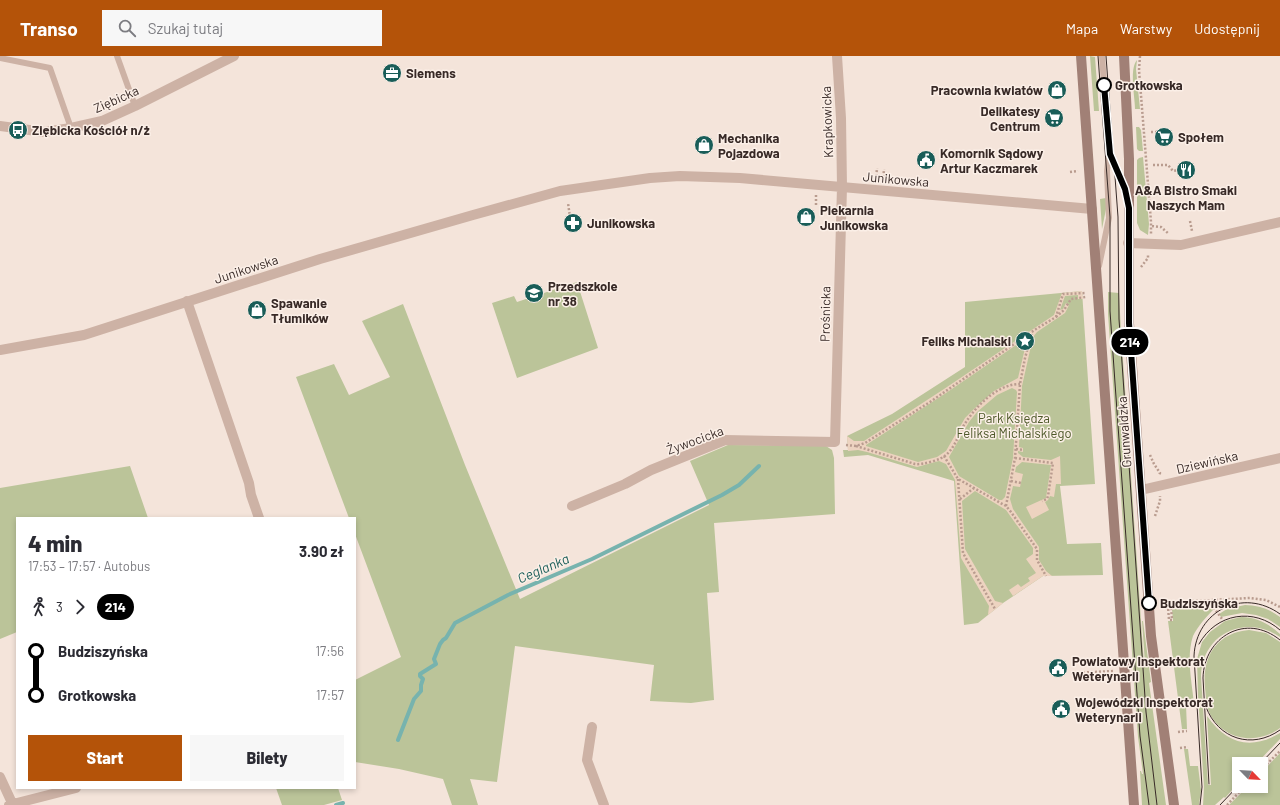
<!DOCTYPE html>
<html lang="pl">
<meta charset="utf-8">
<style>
body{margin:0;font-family:Barlow,sans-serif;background:#f7f7f7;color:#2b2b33;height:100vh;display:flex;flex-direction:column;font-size:15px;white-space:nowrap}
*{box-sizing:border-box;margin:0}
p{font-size:13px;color:#7c7c81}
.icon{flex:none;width:22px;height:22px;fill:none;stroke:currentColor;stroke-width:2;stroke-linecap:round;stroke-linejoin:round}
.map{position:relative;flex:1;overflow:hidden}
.side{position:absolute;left:16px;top:461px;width:340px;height:272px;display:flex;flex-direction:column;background:#fff;border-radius:0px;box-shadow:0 2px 6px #0003}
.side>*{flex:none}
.badge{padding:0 8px;border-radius:13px;font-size:14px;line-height:26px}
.needle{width:26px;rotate:115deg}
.tools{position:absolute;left:1232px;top:701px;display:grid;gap:8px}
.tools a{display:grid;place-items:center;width:36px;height:36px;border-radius:0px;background:#fff;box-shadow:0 2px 6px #0003;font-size:20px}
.map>.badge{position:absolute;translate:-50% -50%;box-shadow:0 0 0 2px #fff}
.legs{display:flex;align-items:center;gap:6px;height:44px;padding:0 12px;font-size:13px}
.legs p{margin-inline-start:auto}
.overview{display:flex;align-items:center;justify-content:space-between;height:68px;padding:0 12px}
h1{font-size:22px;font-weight:800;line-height:30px}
.button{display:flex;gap:8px;margin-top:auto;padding:8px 12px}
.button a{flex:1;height:46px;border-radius:0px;background:#b45309;color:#fff;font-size:16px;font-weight:800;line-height:46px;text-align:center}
.button a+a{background:#f7f7f7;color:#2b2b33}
ul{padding:0 12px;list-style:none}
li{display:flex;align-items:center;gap:14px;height:44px;font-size:15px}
li i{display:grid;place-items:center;width:6px;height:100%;margin:0 5px;background:currentColor}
li i::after{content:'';width:10px;height:10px;margin:-5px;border:3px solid;border-radius:50%;background:#fff}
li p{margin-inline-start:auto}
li:first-child i{background:linear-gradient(#0000 50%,currentColor 0)}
li:last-child i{background:linear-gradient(currentColor 50%,#0000 0)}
header{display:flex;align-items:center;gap:24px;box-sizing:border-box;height:56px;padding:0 20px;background:#b45309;color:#fff}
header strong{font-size:19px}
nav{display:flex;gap:22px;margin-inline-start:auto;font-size:14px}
.search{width:280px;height:36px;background:#f7f7f7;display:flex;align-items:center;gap:10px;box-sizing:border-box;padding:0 14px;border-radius:0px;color:#7c7c81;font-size:15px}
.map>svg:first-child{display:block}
.green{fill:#bbc499}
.plaza{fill:#edd3c0;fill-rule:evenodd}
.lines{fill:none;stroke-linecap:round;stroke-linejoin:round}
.stream{stroke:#77b3ae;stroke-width:4}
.path{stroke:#b99c8f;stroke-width:2.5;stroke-dasharray:2 2;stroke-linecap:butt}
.lane{stroke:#cdb2a5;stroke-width:6}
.street{stroke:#cdb2a5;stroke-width:10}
.secondary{stroke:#a18076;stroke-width:10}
.tram{stroke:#382a27;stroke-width:1}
.line-1-casing{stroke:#fff;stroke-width:9}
.line-1{stroke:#000;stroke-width:6}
.stop-1-dot{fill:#fff;stroke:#000;stroke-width:2}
.labels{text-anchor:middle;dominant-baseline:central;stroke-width:3;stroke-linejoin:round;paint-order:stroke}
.poi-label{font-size:13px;font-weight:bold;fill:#382a27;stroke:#fbefe7;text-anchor:start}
.stop-label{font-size:13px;font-weight:bold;fill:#382a27;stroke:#fbefe7;text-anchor:start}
.street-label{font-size:13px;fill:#382a27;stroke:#fbefe7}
.park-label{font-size:13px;fill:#4d5829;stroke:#fbefe7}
.water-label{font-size:14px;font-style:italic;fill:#195d58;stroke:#fbefe7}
</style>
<header>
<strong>Transo</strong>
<div class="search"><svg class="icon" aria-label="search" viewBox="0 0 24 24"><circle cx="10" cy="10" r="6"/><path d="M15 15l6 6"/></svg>Szukaj tutaj</div>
<nav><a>Mapa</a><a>Warstwy</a><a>Udostępnij</a></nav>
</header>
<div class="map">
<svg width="1280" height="749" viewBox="0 0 1280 749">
<rect width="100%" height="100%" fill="#f4e4da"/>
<path class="green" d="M1090,0L1095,1L1099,55H1094Z
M1137,4L1136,13L1140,53H1135C1135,41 1129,13 1137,4Z
M1136,71H1139L1141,74L1143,95H1139L1137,93Z
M1143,101L1149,168L1148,179L1140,174L1137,167V104L1139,102Z
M1106,142V153L1102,173L1100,143Z
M577,226L598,292L517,322L492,247L514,240L517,246Z
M1082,235L1095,428L1060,430L1067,488L1101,487L1103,519L1043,520L1003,547L978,567L964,569L954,425L868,399L844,401L843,394H848L847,380L892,358L965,311V246Z
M1108,236L1119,237L1121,275L1144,608H1145L1142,565H1143L1151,626L1149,627L1166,749H1142L1140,715H1141L1142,718H1143L1138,681L1108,258Z
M403,248L465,409L520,543L709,449L690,405L728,389L826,390L832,394L834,402L835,458L714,467L719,536L707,537L714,644L691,647L650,645L654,609L515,590L497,726L470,723L478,749H452L443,723L399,713L355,706V624L401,601L355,478V462H349L296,321L334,308L349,339L390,321L362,265Z
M130,410L148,462H17V576L0,583V432Z
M1190,546L1193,548L1209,547L1214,553C1206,561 1198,570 1193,580C1186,601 1192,627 1194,648L1186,649L1187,673H1182L1168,565H1173L1172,554L1174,551H1176V549L1179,548V547Z
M1245,549C1258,549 1270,553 1280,561V571L1268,563L1256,559L1242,557L1221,561L1219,558L1227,553Z
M1241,561C1256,561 1268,567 1280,578V581C1245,557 1202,578 1201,620L1208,729H1211L1207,660C1226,687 1250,695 1280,677V683L1256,708H1239V726L1225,742L1224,741L1215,749H1203L1204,731L1198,639L1197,603L1202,586L1210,576L1225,565Z
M1249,574L1266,577L1280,586V672C1257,690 1222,684 1209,656C1206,649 1206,640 1205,632C1202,601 1216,577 1249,574Z
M1184,693H1188L1190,710H1198L1201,734L1199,749H1192Z
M1280,697V749H1229L1248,730H1261V717Z
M276,732H338L342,744L324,749H282Z"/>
<path class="plaza" d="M1082,235L1083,243H1078V239L1065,240L1060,254L1063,253L1066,247L1069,249L1065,257L1037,276L1033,281L1022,330L1019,391L1023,392V396L1018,395V397L1023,401L1051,404L1060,400L1061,428H1056L1054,441L1050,440L1048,444L1045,446L1049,454L1032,463L1026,451L1046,442L1051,409L1022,406L1016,411L1015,416L1023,418L1020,431L1013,430L1010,443L1013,453L1039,491V504L1046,515L1052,520H1043L1013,540L1009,534L1018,528L1021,531L1030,525L1028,522L1036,517L1026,503L1033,498V492L1006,454L975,435L962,445L965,493L995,545L1003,547L988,559L989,550L961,502L955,424L946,408L939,405L917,411L867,396L858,394L848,395L847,380L854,385H864L944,333L1054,259L1062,237ZM1022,285L1026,288L1018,322L994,335L974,353L965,362L946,395L937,401L918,406L866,390V389L946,337ZM1012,332L1016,334L1017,336L1013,402L1005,441L1002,444H999L959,420L949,401L969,366L977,356L997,339Z"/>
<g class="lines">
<path class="stream" d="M398,684L414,643L421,635V629L423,623L420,620V618L436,608L434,603L440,588L443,584L446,582L455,567L508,539L592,503L722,439L739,429L759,410
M336,749L343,747"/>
<path class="path" d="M1140,0L1139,14L1151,166V178
M1151,76H1159
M1153,109H1168L1173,115L1181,114
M1070,116L1078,115
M876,124L877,112
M883,125L884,113
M816,139V149
M567,163V161H570L568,147
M1190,165L1192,175
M1152,170L1161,171L1169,178
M1141,211L1148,202V198
M1056,261L1064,254L1071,243L1086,241
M846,389L856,390L865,387L930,346L1036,273L1056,261L1063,238L1086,237
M856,390L915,408C922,409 942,404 947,398C956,390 959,376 966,366C977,349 998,328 1020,328
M1016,393L1023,394
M1150,399L1154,408L1160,417L1159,419
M944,400L958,423L1006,450L1011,456L1037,493V504L1046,520
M1015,402L1053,407L1048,440L1047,443L1042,445
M958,423L963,497L995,553
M1011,425L1021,427
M960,443L974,432
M1006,450L1015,402L1020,328L1025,302L1032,277
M1155,460L1160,445V440
M1209,545L1222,563
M1162,546H1175
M1162,551H1168L1169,564H1172L1171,551L1175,550V546L1250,542L1266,544L1280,551
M1071,617L1114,615
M1178,676L1187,675
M1180,692L1188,691
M1261,714L1280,695
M1227,749L1245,730"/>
<path class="lane" d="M117,0L135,50
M1102,0L1109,93L1112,105L1127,138
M0,2L50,12L71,72
M1099,210L1109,162L1107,115L1109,97"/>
<path class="street" d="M0,70L44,76L71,72L102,65L135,50L234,0
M1128,187L1181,189L1280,166
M187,245L249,427L251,439L259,462
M0,294L84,279L320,203L473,159L560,135L650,122L680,120L740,122L1092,153
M1141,434L1280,402
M572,450L625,428L651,414L725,384L835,386L842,131L841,62L837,0
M592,671L587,704L604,749
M0,721L13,749
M9,749L76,732"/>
<path class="secondary" d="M1081,0L1134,749
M1124,0L1129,103V267L1151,580L1174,749"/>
<path class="tram" d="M1098,0L1110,161V255L1115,327L1140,680L1149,749
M1106,0L1118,161L1119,263L1146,656L1157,749
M1199,588C1216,557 1254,551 1280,574
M1206,651C1218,683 1252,694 1280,674
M1260,708L1280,687
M1209,728L1203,622C1204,581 1246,556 1280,584
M1200,749L1202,731L1194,600C1196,555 1243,531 1280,558
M1220,749L1239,729"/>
</g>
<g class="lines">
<defs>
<path id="line-1" d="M1104,29L1110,98L1125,133L1129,152V267L1149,547"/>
</defs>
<use href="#line-1" class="line-1-casing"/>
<use href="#line-1" class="line-1"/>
</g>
<defs>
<symbol id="office-disc" viewBox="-11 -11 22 22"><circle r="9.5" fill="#195d58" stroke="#fbefe7"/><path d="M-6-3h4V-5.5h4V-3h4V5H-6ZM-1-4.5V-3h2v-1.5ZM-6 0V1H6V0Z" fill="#fff"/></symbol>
<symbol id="shop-disc" viewBox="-11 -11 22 22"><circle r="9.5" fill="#195d58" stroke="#fbefe7"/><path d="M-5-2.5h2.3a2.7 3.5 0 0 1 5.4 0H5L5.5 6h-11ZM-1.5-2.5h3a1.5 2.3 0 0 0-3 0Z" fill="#fff"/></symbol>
<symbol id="supermarket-disc" viewBox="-11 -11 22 22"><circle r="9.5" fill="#195d58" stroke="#fbefe7"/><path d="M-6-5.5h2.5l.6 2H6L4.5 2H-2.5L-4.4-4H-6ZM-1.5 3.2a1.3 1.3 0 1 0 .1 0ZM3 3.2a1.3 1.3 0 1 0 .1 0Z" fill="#fff"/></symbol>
<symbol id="bus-disc" viewBox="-11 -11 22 22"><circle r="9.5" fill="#195d58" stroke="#fbefe7"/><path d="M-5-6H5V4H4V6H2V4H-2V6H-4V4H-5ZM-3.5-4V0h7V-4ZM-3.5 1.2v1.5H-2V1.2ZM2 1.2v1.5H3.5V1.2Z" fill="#fff"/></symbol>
<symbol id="civic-disc" viewBox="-11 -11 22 22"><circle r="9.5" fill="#195d58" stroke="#fbefe7"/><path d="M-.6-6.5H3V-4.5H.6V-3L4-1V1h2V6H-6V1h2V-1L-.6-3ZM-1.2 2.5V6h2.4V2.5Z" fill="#fff"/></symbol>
<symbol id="restaurant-disc" viewBox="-11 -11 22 22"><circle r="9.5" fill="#195d58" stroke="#fbefe7"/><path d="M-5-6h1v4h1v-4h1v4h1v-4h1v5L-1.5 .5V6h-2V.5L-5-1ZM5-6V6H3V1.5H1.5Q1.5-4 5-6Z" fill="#fff"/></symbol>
<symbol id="pharmacy-disc" viewBox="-11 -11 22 22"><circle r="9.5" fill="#195d58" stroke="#fbefe7"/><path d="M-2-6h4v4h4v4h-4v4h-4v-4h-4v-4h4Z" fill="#fff"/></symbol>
<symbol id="school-disc" viewBox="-11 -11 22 22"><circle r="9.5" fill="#195d58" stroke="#fbefe7"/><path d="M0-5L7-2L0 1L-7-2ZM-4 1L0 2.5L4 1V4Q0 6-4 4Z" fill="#fff"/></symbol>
<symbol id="sight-disc" viewBox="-11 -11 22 22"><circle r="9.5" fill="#195d58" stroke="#fbefe7"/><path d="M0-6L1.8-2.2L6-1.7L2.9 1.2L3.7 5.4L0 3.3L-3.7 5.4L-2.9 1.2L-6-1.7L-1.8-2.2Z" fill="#fff"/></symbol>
</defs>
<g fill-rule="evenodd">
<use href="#office-disc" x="381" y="6" width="22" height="22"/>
<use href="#shop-disc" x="1046" y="23" width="22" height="22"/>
<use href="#supermarket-disc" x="1043" y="51" width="22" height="22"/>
<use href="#bus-disc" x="7" y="63" width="22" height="22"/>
<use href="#supermarket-disc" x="1153" y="70" width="22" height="22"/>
<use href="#shop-disc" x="693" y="78" width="22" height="22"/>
<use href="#civic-disc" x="915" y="93" width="22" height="22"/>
<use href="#restaurant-disc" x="1175" y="103" width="22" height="22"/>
<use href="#shop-disc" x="795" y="150" width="22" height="22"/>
<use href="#pharmacy-disc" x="562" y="156" width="22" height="22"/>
<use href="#school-disc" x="523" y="226" width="22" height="22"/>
<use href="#shop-disc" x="246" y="243" width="22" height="22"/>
<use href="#sight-disc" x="1014" y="274" width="22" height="22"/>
<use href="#civic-disc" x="1047" y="601" width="22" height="22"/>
<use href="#civic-disc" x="1050" y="642" width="22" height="22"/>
</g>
<g class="stop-1-dot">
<circle cx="1104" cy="29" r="7"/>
<circle cx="1149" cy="547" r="7"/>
</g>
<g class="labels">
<g class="poi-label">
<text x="406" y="17">Siemens</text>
<text x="1043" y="34" text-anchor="end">Pracownia kwiatów</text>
<text x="1040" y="55" text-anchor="end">Delikatesy<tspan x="1040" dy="15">Centrum</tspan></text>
<text x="32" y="74">Ziębicka Kościół n/ż</text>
<text x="1178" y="81">Społem</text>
<text x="718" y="82">Mechanika<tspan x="718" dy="15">Pojazdowa</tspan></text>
<text x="940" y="97">Komornik Sądowy<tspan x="940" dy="15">Artur Kaczmarek</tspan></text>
<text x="1186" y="134" text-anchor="middle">A&amp;A Bistro Smaki<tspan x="1186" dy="15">Naszych Mam</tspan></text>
<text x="820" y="154">Piekarnia<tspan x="820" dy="15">Junikowska</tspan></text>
<text x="587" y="167">Junikowska</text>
<text x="548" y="230">Przedszkole<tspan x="548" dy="15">nr 38</tspan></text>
<text x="271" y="247">Spawanie<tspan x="271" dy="15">Tłumików</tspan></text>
<text x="1011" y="285" text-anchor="end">Feliks Michalski</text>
<text x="1072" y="605">Powiatowy Inspektorat<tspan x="1072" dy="15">Weterynarii</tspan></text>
<text x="1075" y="646">Wojewódzki Inspektorat<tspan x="1075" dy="15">Weterynarii</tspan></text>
</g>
<g class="stop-label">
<text x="1115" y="29">Grotkowska</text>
<text x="1160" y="547">Budziszyńska</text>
</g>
<g class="street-label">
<text transform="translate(116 43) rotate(-24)">Ziębicka</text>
<text transform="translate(827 66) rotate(-92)">Krapkowicka</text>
<text transform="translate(896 123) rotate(5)">Junikowska</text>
<text transform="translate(246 213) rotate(-18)">Junikowska</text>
<text transform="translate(825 258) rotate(-89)">Prośnicka</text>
<text transform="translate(1124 376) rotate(-94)">Grunwaldzka</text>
<text transform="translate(695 384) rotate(-20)">Żywocicka</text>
<text transform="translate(1207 406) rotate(-13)">Dziewińska</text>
</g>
<g class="park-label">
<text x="1014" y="362">Park Księdza<tspan x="1014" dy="15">Feliksa Michalskiego</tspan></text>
</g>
<g class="water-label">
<text transform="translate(543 512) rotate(-23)">Ceglanka</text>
</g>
</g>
</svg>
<div class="tools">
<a><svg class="needle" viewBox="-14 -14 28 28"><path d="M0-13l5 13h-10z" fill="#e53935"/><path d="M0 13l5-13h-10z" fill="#7c7c81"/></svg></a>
</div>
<b class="badge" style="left:1130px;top:286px;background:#000;color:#fff">214</b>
<section class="side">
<div class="overview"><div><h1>4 min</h1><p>17:53 – 17:57 · Autobus</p></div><b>3.90 zł</b></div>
<div class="legs"><svg class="icon" aria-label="walk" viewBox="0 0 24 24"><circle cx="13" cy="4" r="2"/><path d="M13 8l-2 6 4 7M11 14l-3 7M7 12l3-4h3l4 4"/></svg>3<svg class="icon" aria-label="forward" viewBox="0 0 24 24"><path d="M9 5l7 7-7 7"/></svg><b class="badge" style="background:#000;color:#fff">214</b></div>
<ul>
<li><i style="color:#000"></i><b>Budziszyńska</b><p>17:56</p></li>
<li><i style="color:#000"></i><b>Grotkowska</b><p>17:57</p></li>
</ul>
<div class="button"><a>Start</a><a>Bilety</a></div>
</section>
</div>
